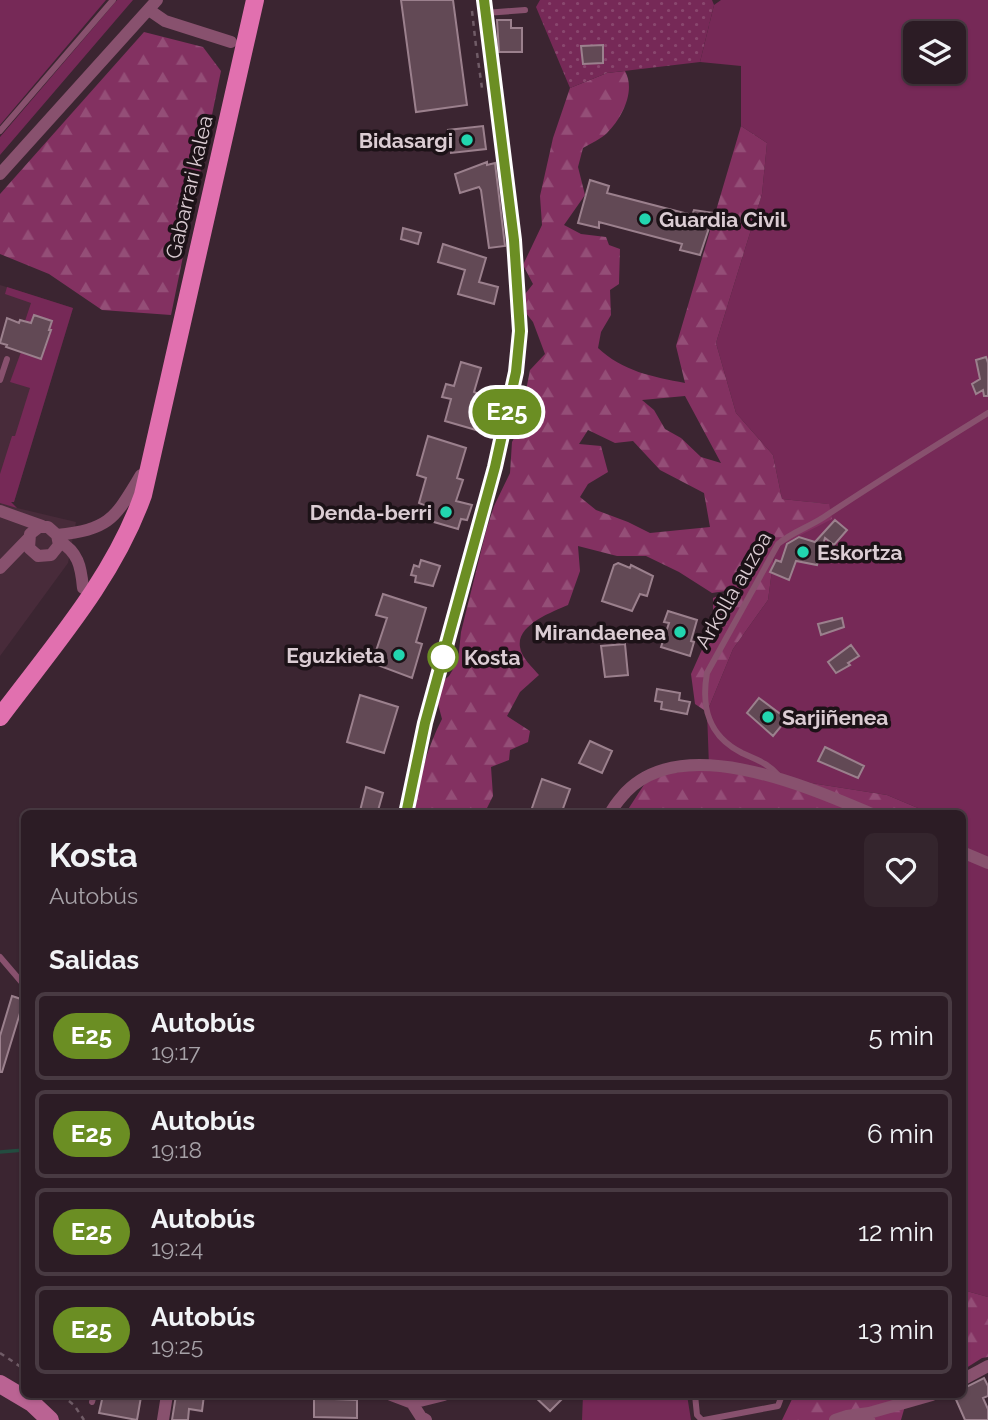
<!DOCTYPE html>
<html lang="es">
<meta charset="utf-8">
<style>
body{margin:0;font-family:Raleway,sans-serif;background:#34252d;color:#f1f3f6;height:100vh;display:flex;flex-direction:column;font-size:26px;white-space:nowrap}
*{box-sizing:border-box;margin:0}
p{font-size:23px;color:#a6a1a7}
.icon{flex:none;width:38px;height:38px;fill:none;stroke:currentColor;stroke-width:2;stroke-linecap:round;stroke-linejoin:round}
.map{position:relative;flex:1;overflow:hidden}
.sheet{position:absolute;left:21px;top:810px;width:945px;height:588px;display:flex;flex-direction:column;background:#2c1c25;border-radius:10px;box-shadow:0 2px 5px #0004,0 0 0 2px #483a42}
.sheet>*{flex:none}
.badge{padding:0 14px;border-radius:23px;font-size:24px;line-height:46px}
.tools{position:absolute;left:903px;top:21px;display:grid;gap:14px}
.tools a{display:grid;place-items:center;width:63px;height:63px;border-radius:10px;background:#2c1c25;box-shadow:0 2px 5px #0004,0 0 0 2px #483a42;font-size:35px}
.map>.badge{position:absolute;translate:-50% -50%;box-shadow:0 0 0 4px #fff}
h2{padding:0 28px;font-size:26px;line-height:63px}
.round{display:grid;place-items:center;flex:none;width:74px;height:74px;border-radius:10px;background:#34252d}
.overview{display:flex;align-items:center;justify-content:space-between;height:119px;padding:0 28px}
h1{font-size:33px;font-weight:700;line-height:52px}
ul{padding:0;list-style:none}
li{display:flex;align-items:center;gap:21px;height:88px;margin:0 14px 10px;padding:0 14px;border:4px solid #483a42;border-radius:10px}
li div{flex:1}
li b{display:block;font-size:26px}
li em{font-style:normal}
li .badge{min-width:77px;font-weight:700;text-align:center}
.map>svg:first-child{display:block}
.built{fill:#482b3a}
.grass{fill:#762957;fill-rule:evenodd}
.forest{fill:url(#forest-firs);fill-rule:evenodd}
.park{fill:url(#park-dots)}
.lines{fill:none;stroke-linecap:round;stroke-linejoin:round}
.stream{stroke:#234c40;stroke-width:3.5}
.building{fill:#624955;stroke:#9b808d;stroke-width:2}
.path{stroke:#705c67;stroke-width:2.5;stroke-dasharray:5 5;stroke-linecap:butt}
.service{stroke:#88516e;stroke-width:6}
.minor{stroke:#88516e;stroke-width:12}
.secondary{stroke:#ba6393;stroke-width:18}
.primary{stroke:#e170af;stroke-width:18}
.line-casing{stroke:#fff;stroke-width:16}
.line{stroke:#6b8e23;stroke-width:10}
.poi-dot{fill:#22d5af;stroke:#1c1217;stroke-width:2.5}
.stop-dot{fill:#fff;stroke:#6b8e23;stroke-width:3.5}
.labels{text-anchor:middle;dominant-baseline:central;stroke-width:7;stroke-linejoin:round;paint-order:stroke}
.poi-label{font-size:21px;font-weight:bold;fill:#dbccd3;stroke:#1c1217;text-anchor:end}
.street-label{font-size:21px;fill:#dbccd3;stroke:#1c1217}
.stop-label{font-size:21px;font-weight:bold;fill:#dbccd3;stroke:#1c1217;text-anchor:start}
</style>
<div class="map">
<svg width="988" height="1420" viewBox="0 0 988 1420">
<defs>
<pattern id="forest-firs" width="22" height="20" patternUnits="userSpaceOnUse" patternTransform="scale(1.75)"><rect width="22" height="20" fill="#833161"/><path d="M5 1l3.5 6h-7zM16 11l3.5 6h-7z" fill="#944e77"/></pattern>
<pattern id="park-dots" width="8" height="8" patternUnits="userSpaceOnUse" patternTransform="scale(1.75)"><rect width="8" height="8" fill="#762957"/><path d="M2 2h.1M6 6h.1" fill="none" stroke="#89476e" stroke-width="1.8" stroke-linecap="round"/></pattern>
</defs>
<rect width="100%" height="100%" fill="#3b2531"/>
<path class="built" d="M0,285L73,308L14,502H11L17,508L76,522L68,563L0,656Z"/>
<path class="grass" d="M0,0H106L0,125Z
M117,0H133L0,155V137Z
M721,0H988V1297L963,1290L962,814H932L887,795L709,767L707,712L733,649L768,600L775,548L828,504L782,499L773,455L736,413L716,343L762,194L767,143L741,126V66L700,62L714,5ZM915,33H954V72H915Z
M7,287L73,308L14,502H11L17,508L0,503V474L12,436H15L30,388L10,382L21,352L41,359L51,331L34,315L31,323L25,321L31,303L5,294Z
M583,1395H687L691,1420H582Z"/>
<path class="forest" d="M144,32L203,47L221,71L171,315L102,310L49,274L0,254V194Z
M625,71C636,91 622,118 607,133C601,139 590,144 583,148L578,167L585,195L564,225L581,234L606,237L609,245L620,249L619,284L610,290L611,315L601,332L598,348C622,371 653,377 685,383L676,346L741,126L767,143L762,194L716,343L736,413L773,455L782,499L829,504L832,519L775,548L768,600L733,649L707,712L695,704L691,674L713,625V598L732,590L712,593L679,572L646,556H617L578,546L580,571L568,605C552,612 516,625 520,647C521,657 533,668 539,675L520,692L507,716L530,731L528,742L510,750L509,760L491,767L493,796L484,814H415C418,781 427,748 442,719L434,689L449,676L458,661L461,632L486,531L494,506L510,473L512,442L518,431L530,370L545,354L533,322L518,303L533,284L523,265L542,225L540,196L553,138L570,88L607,73ZM685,396L721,463L701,457L681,438L665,429L654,410L642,400ZM588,430L615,443L633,441L660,470L704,493L710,527L650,533L628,522L596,510L580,497L588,484L608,472L601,446L579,444Z
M709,767L887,795L932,814H625L649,777Z
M963,1290L988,1297V1357L982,1358L963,1370Z
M794,1395H923L905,1406L901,1420H782Z"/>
<path class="park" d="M540,0H712L714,5L700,62L607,73L570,88L536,7Z"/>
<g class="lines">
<path class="stream" d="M0,1152L24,1150"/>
</g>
<path class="building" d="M401,0H453L467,105L416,112Z
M497,20H511V28H522V52H499Z
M603,45V63L583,64L581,46Z
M483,126L486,149L451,153L448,130Z
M487,162V165L495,163L505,246L489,248L481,190L479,187L460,193L455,174Z
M590,180L609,186L607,193L692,215L694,210L714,213L700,255L680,250L682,244L599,222V228L578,223Z
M403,228L421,233L418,244L401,239Z
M443,244L486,258L479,282L498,287L494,304L458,294L465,270L438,262Z
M34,315L52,321L49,330H51L41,359L6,347L7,345L0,343L7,318L19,323L20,320L31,323Z
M986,357L988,363V396H984L983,390L976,394L972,384L980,379L976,360Z
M461,362L481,368L474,392L479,394L474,410L482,413L476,430L445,421L451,399L442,397L446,384L454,386Z
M428,436L466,448L457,478L463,480L456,501L472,505L467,520L461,519L458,529L420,518L424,505L419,503L426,478L417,475Z
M835,520L847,530L834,545L825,538L817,565L796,561L789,580L770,572L776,560L781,562L787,544L799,537L815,542Z
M421,560L440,566L433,586L415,582L416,576L411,575L414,565L419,567Z
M618,563L630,568L631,565L653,576L647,596L640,594L632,611L602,601L614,565Z
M383,594L426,608L416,642L422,644L412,678L372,663L387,618L376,615Z
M668,611L697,620L691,641L694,642L690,656L661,647L669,623L664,622Z
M842,618L844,627L821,635L818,624Z
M625,644L628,675L605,677L601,646Z
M851,645L859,656L848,663L850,665L836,673L828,662Z
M657,689L680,693L679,700L690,702L687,714L661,709L662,702L655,701Z
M360,695L398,707L384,753L347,742Z
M759,698L787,719L773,736L747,713Z
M590,741L612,751L602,773L579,763Z
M825,747L864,766L858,778L818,761Z
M542,779L570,789L561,814H538L531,811Z
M366,787L383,793L377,814L360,811Z
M12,996L24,1000L2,1072H0V1036Z
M984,1378L988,1386V1396L983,1398L988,1409V1420H965L954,1395H962V1389Z
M103,1395L141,1397L137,1420L99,1413Z
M176,1395H204L202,1411L189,1409L188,1420H172Z
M314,1395H335V1399L357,1400V1418L314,1417Z
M533,1395H566L550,1411Z"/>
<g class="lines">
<path class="path" d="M472,11L476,46
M477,53L482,88
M0,1353L24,1369
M61,1395L74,1405L84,1420"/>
<path class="service" d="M485,13L525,10
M0,131L113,0
M0,380L7,359
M779,776C768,763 757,760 742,753C708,736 701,707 707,673L778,544C792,532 809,527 824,517C878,481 933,447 988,413
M0,957L24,985
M695,1395L697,1415L702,1420
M92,1402L94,1395
M704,1420L778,1406L782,1395"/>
<path class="minor" d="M149,10L165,21L231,42
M0,174L157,0
M0,511L42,526
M57,535L59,545L51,555L38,556L29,548L30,534L39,527H48L57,535C111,529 114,519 141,475
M59,541C78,552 81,566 83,588
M0,568L28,539
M406,814L425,722L484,510L515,371L520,331L516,262L509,198L484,0
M610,814C614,805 620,799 626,792C684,732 808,787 872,814
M962,852L988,863
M962,1380L988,1366
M391,1395L412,1403L444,1395
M412,1403L421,1417L426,1420
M869,1413L932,1395
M163,1420L167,1395
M835,1420L847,1416L869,1413V1420"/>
<path class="secondary" d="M0,1384L32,1403L50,1420"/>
<path class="primary" d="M0,717C53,646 113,579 143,495L255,0"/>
</g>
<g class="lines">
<defs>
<path id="line" d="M406,814L425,723L495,467L516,372L520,331L514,240L484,0"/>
</defs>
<use href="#line" class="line-casing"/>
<use href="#line" class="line"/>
</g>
<g class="poi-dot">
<circle cx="467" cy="140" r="7"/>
<circle cx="645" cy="219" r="7"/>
<circle cx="446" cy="512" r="7"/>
<circle cx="803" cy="552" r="7"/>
<circle cx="680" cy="632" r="7"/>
<circle cx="399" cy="655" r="7"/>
<circle cx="768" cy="717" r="7"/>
</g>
<circle class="stop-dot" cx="443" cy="657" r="14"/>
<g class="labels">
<g class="poi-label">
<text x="453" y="140">Bidasargi</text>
<text x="659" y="219" text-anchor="start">Guardia Civil</text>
<text x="432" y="512">Denda-berri</text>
<text x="817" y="552" text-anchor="start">Eskortza</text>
<text x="666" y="632">Mirandaenea</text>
<text x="385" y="655">Eguzkieta</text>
<text x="782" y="717" text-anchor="start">Sarjiñenea</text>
</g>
<g class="street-label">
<text transform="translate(189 187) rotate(-77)">Gabarrari kalea</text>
<text transform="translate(733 590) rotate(-60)">Arkolla auzoa</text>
</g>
<g class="stop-label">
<text x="464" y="657">Kosta</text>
</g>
</g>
</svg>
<div class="tools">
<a><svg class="icon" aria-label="layers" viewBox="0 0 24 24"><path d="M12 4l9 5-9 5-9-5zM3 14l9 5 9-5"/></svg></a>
</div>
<b class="badge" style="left:507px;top:412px;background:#6b8e23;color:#fff">E25</b>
<section class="sheet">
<div class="overview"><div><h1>Kosta</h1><p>Autobús</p></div><a class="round"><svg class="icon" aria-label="heart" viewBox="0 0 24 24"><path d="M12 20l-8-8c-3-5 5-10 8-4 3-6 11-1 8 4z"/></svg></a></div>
<h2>Salidas</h2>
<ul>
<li><span class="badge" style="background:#6b8e23;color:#fff">E25</span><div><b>Autobús</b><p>19:17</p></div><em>5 min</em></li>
<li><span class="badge" style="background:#6b8e23;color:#fff">E25</span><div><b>Autobús</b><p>19:18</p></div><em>6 min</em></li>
<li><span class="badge" style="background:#6b8e23;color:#fff">E25</span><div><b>Autobús</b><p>19:24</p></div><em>12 min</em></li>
<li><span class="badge" style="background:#6b8e23;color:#fff">E25</span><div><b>Autobús</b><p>19:25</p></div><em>13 min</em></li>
</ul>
</section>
</div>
